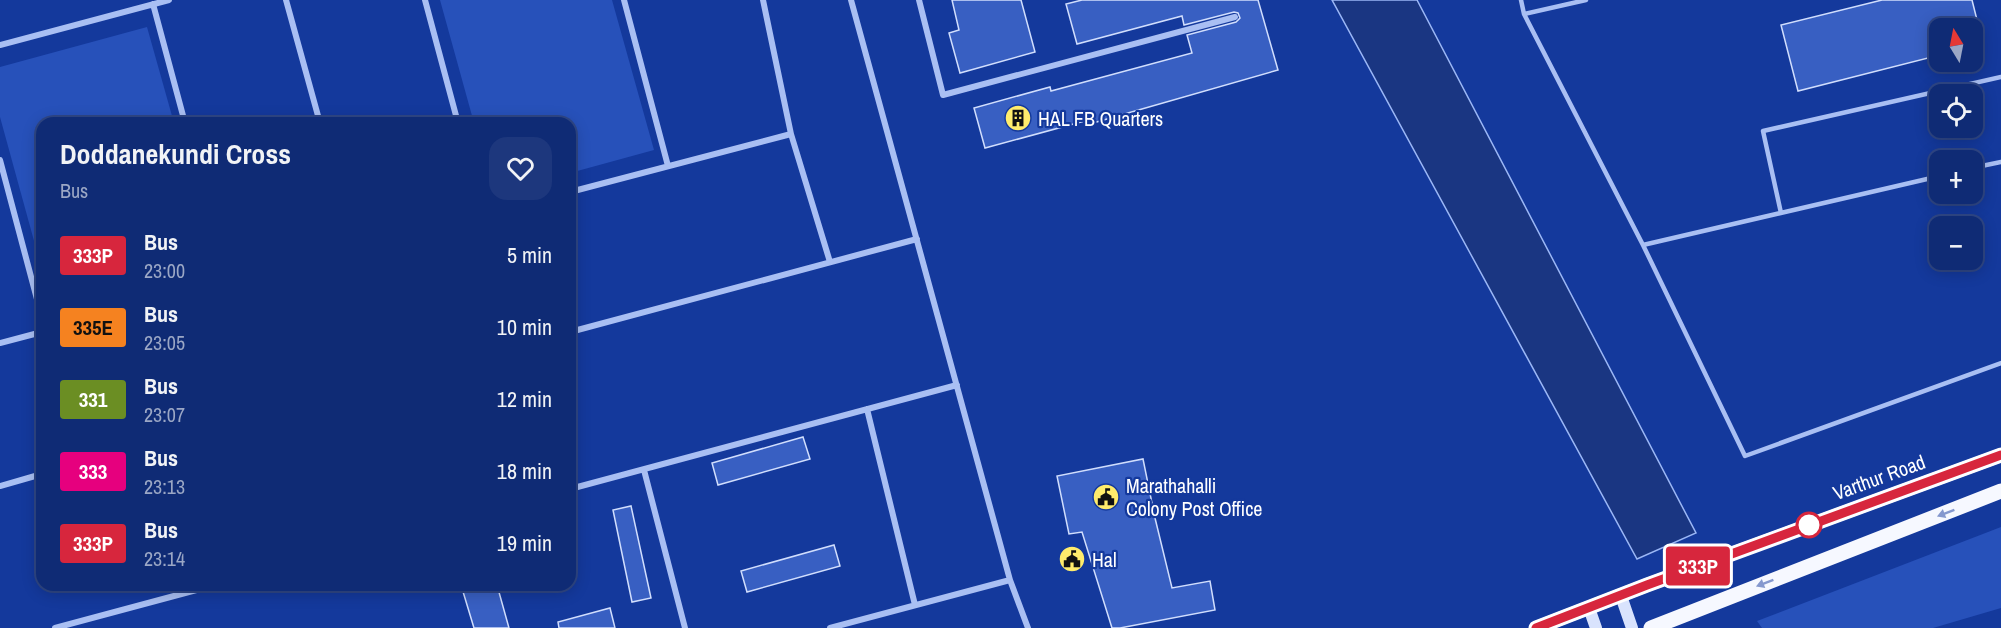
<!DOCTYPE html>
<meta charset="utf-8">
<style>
body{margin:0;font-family:"Archivo Narrow",sans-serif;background:#1d377d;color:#f1f3f6;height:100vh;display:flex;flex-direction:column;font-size:22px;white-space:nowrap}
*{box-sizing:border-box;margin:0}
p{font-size:20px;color:#9ba7c5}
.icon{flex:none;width:33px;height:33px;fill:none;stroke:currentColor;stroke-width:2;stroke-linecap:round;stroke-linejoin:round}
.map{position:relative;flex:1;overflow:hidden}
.sheet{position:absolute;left:36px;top:117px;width:540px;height:474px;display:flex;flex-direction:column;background:#0f2b75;border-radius:18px;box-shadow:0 3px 15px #0003,0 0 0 2px #2f4787}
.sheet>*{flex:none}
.badge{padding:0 12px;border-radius:4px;font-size:21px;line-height:39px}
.needle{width:39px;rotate:350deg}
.tools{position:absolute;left:1929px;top:18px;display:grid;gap:12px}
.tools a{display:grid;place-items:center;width:54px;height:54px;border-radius:12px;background:#0f2b75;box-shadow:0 3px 15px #0003,0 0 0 2px #2f4787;font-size:30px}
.map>.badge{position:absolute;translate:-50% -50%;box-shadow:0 0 0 3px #fff}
.round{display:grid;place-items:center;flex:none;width:63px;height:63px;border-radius:18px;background:#1d377d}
.summary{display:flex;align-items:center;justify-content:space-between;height:102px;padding:0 24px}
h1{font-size:28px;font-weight:800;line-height:45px}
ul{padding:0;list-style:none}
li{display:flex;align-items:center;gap:18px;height:72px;padding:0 24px}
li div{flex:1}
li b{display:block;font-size:22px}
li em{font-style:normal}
li .badge{min-width:66px;font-weight:700;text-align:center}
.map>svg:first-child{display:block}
.green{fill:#2751ba}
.water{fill:#1a3682;stroke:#9bb7f6;stroke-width:1.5}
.building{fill:#385fc2;stroke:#d1defd;stroke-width:1.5}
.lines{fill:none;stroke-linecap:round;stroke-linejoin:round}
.lane{stroke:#a9bff3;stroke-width:4.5}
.street{stroke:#a9bff3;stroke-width:6}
.secondary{stroke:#d9e3fd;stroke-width:12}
.primary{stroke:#f6f8ff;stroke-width:15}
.oneway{fill:#8598ce}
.line-casing{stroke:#fff;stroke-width:14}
.line{stroke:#d7263d;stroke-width:9}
.stop-dot{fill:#fff;stroke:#d7263d;stroke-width:3}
.labels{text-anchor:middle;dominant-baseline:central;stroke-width:4.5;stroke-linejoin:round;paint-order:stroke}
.poi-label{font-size:20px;fill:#fff;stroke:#14399c;text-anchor:start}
.street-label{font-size:20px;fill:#fff;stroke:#14399c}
</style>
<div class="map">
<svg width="2001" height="628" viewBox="0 0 2001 628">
<rect width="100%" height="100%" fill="#14399c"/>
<path class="green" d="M440,0H612L654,150L570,173V123H474Z
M147,27L174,123H42V270L0,117V67Z
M2001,527V608L1933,628H1762L1757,621Z"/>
<path class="water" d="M1332,0H1417L1696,533L1637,559Z"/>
<path class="building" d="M952,0H1021L1035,52L960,73L949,33L959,30Z
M1082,0H1258L1278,70L1093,123L1092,119L985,148L974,108L1050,87L1051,91L1192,53L1187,35L1236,22L1240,18L1238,13L1234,12L1184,25L1182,16L1077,44L1066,4Z
M1882,0H1972L1983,44L1972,46V28H1940V55L1798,91L1781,25Z
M803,437L810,459L718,485L712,463Z
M1143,459L1155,518L1172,588L1210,581L1215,610L1120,628H1112L1082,532L1069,534L1057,476Z
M631,506L651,598L632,602L613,510Z
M834,545L840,566L747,592L741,571Z
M461,585H497L509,628H474Z
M610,608L615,628H559L558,622Z"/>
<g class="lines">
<path class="lane" d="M1521,0L1524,14L1643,245L1745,456L2001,363
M1524,14L1586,0
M1972,168L2001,162
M1781,213L1763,131L2001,77
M1643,245L1940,176"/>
<path class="street" d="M286,0L320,123
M425,0L458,123
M624,0L668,166
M763,0L791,134L830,262
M851,0L1010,580L1028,628
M919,0L943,95L1235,17
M153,4L185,123
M0,45L169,0
M0,160L42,318
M570,192L791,134
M570,332L917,239
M0,343L42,332
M867,409L915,605
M644,470L685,628
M0,486L42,474
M570,489L957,385
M55,628L215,585
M830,628L1010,580"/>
<path class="secondary" d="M1621,596L1632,628
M1589,608L1596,628"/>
<path class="primary" d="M1536,628L1647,585L2001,455
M1651,628L2001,491"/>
</g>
<defs><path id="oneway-solid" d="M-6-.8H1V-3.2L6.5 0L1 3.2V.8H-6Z" transform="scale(1.5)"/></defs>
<g class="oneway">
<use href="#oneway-solid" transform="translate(1946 513) rotate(159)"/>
<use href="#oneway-solid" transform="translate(1765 583) rotate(159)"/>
</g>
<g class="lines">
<defs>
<path id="line" d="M1536,628L1647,585L2001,455"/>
</defs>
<use href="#line" class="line-casing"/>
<use href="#line" class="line"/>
</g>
<defs>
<symbol id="building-disc" viewBox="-11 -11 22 22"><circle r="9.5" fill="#ffec6c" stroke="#14399c"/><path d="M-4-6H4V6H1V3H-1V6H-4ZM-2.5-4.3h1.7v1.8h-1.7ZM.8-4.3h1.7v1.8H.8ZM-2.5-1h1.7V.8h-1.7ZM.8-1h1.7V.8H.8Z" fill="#111"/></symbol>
<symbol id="civic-disc" viewBox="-11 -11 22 22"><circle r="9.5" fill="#ffec6c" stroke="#14399c"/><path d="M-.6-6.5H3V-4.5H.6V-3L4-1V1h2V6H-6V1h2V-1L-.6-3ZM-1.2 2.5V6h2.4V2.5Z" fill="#111"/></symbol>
</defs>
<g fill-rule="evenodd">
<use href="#building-disc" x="1003" y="103" width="30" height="30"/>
<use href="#civic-disc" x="1091" y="482" width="30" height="30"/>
<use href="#civic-disc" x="1057" y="544" width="30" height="30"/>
</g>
<circle class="stop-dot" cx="1809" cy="525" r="12"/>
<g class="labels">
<g class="poi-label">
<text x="1038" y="118">HAL FB Quarters</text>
<text x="1126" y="485">Marathahalli<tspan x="1126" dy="23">Colony Post Office</tspan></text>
<text x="1092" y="559">Hal</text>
</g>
<g class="street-label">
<text transform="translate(1879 477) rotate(-20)">Varthur Road</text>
</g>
</g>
</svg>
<div class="tools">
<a><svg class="needle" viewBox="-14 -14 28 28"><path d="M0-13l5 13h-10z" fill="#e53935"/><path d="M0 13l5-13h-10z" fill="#9ba7c5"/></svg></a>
<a><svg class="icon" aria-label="locate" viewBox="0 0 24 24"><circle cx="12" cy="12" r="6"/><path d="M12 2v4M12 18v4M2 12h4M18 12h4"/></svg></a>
<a>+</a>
<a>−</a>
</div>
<b class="badge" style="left:1698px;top:566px;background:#d7263d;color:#fff">333P</b>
<section class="sheet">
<div class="summary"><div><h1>Doddanekundi Cross</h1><p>Bus</p></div><a class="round"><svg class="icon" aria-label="heart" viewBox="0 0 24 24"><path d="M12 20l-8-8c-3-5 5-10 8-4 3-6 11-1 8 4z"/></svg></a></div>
<ul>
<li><span class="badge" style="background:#d7263d;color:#fff">333P</span><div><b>Bus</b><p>23:00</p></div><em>5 min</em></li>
<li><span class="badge" style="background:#f58220;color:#111">335E</span><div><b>Bus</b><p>23:05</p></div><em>10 min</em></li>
<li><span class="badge" style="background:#6b8e23;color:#fff">331</span><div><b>Bus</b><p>23:07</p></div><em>12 min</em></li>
<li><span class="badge" style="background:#e6007e;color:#fff">333</span><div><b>Bus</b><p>23:13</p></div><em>18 min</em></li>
<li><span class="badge" style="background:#d7263d;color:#fff">333P</span><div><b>Bus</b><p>23:14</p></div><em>19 min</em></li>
</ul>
</section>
</div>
